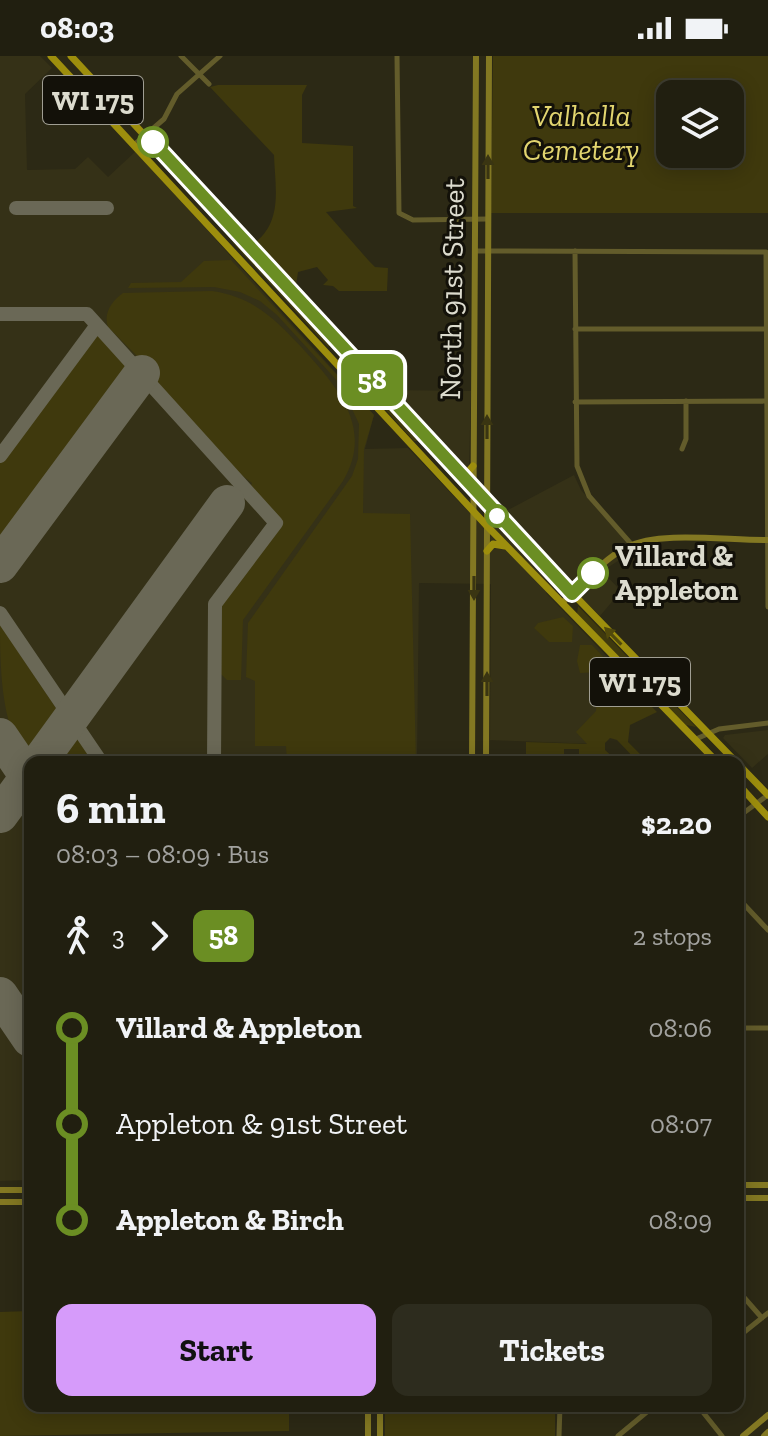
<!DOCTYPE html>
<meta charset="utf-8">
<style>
body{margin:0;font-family:"Zilla Slab",serif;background:#2d2c1e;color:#f1f3f6;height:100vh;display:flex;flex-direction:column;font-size:30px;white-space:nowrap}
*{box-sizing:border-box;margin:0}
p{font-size:26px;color:#a2a29f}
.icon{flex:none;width:44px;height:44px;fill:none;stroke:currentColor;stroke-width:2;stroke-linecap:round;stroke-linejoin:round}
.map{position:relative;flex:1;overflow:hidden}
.sheet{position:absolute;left:24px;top:700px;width:720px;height:656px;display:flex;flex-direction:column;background:#211f10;border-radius:16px;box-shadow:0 4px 20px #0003,0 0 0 2px #3e3d30}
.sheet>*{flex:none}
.badge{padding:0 16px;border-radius:12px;font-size:28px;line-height:52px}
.buttons{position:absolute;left:656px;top:24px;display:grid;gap:16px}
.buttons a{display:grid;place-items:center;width:88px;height:88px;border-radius:16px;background:#211f10;box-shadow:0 4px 20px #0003,0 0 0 2px #3e3d30;font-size:40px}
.map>.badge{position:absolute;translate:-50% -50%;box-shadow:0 0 0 4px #fff}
.legs{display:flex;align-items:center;gap:12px;height:88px;padding:0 32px;font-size:26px}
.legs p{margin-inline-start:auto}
.summary{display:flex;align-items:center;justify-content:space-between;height:136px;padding:0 32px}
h1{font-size:44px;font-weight:700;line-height:60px}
.primary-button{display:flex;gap:16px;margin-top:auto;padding:16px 32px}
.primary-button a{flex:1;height:92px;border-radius:16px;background:#d69bfa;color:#111;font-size:32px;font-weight:700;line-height:92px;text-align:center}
.primary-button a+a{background:#2d2c1e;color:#f1f3f6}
ul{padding:0 32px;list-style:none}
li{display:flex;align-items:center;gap:28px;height:96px;font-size:30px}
li i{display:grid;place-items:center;width:12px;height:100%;margin:0 10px;background:currentColor}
li i::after{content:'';width:20px;height:20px;margin:-10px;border:6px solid;border-radius:50%;background:#211f10}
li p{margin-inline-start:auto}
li:first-child i{background:linear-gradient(#0000 50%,currentColor 0)}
li:last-child i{background:linear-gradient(currentColor 50%,#0000 0)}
.status{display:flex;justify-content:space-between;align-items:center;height:56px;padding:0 40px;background:#211f10;direction:ltr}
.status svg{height:22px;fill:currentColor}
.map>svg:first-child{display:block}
.built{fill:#353117}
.green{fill:#3f390d;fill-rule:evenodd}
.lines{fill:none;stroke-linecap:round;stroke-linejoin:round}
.taxiway{stroke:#6a6856;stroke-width:14}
.runway{stroke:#6a6856;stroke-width:36}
.street{stroke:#635c2b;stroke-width:5}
.secondary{stroke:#837822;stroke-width:6}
.primary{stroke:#9d8e0d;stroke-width:7}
.oneway{fill:#3a3512}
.oneway2{fill:#51490b}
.line-1-casing{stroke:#fff;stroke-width:18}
.line-1{stroke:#6b8e23;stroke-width:12}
.stop-1-dot{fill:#fff;stroke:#6b8e23;stroke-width:4}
.labels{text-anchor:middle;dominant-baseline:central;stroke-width:6;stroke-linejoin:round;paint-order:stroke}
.shield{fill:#131109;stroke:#a09e93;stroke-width:2}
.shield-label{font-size:28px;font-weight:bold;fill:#dcdbce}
.park-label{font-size:30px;font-style:italic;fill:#e2d56f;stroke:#131109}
.street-label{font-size:30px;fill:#dcdbce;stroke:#131109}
.stop-label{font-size:30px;font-weight:bold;fill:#dcdbce;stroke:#131109;text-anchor:start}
</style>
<div class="status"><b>08:03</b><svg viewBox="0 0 49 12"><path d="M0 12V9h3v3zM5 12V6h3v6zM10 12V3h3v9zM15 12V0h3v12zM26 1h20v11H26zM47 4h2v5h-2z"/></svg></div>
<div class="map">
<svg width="768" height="1380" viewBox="0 0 768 1380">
<rect width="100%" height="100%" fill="#2c2915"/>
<path class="built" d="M0,0H40L52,12L25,38L27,114L75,113L88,101L108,121L136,95L374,359L365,393L408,392L483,471L504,456L574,419L581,434L634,495L602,515L621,535L600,560L562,522L546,537L647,642L596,688L490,684L491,528L419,527L417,706H30V1124L0,1125Z
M387,334L471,335L469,411L461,414Z
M768,674V698L752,712L723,682L725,679Z"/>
<path class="green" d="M493,0H768V157H491ZM670,38H730V98H670Z
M218,29H307L302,39V87L353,90V150L357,152L326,156L369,205L375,211L388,212L387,235H339L333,230L323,229L328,224L317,211L298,216L296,230L256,186C283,164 275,130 274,99L210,31Z
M231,185L261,209L332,288L328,291Z
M231,204L374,359L364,393L363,457L410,458L416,706H287L286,690H255V625L246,621L248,567L352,420L358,403L359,368L341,329L277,259L260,245L240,236L214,231L128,232L131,227L181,226L204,205Z
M212,235C254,241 276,264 304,294C338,332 374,372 343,425L243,564L241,624H227L220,617L222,547L281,465L251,430L252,427L234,413L150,318L152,315L108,271C103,257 112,245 123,237Z
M98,278L128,308V321L0,493V407L93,280Z
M340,296L414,376L418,385H414L339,303Z
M578,550L696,671L686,669L577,558Z
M563,561L573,570L572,586H549L534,572L538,567Z
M0,568L58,655L53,670L32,697C0,689 0,600 0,568Z
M580,589H592L617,615L580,617L577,605Z
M597,620H621L657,656L630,669L628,686L642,700L637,705L617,684L610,682L605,687V694L618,706H609L601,699L598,702L595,698H579V693H564V700H547V706L526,703V686L587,688L576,676L596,655Z
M71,680L77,681L95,706H50Z
M30,1255V1350H289V1375L0,1380V1256Z
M385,1350H555V1380H385Z"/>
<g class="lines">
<path class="taxiway" d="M16,152H107
M0,258H87L276,467L215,548L214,706
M0,400L97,269
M0,557L101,706
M39,706L71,661
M28,721L30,718"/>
<path class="runway" d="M0,509L142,317
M0,680L30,724
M39,706L227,447
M0,759L30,718
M0,939L30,983"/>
<path class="street" d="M181,0L209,28
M397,0L399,157L413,164L488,163
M135,88L164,63L177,38L220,0
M475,195L766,196L768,551
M575,195L577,410L589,440L632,489
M575,273H766
M575,346L766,345
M682,393L686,383V345
M696,683L719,673L768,667
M738,761L768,739
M738,842L768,874
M738,972H768
M741,1238L762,1262
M738,1281L768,1257
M698,1350L722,1380
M559,1380L560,1350
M618,1380L654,1350"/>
<path class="secondary" d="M562,547C583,528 602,504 627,491C660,474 730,485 768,484
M472,706L476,0
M486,706L489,0
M738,1129H768
M0,1134H30
M738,1142H768
M0,1146H30
M368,1380V1350
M380,1380V1350
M743,1380L768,1359
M764,1380L768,1376"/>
<path class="primary" d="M51,0L487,470L717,706
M71,0L487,449L736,706
M457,416H468L473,410
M487,495L493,488L505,490
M738,708L768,739
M738,728L768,761"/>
</g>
<defs><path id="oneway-solid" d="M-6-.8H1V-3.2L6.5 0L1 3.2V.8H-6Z" transform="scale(2)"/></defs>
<g class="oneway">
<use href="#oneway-solid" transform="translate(488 111) rotate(-90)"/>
<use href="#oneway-solid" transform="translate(487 371) rotate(-90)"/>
<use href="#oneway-solid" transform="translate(474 532) rotate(90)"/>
<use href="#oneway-solid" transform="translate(487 628) rotate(-90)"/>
</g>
<use class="oneway2" href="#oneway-solid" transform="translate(613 580) rotate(-134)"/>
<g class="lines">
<defs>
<path id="line-1" d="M153,86L572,538L593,517"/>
</defs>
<use href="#line-1" class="line-1-casing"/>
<use href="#line-1" class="line-1"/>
</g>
<g class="stop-1-dot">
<circle cx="153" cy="86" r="14"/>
<circle cx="497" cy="460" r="10"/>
<circle cx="593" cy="517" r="14"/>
</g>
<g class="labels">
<g class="shield">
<rect x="43" y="20" width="100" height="48" rx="6"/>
<rect x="590" y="602" width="100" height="48" rx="6"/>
</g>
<g class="shield-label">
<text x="93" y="44">WI 175</text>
<text x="640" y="626">WI 175</text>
</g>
<g class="park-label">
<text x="581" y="60">Valhalla<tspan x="581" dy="34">Cemetery</tspan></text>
</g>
<g class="street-label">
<text transform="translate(452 233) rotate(-89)">North 91st Street</text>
</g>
<g class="stop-label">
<text x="615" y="500">Villard &amp;<tspan x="615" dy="34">Appleton</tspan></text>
</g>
</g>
</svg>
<div class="buttons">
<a><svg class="icon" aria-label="layers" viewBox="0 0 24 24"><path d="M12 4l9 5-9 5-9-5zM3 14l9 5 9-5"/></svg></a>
</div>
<b class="badge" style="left:372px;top:324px;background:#6b8e23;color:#fff">58</b>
<section class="sheet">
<div class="summary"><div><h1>6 min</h1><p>08:03 – 08:09 · Bus</p></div><b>$2.20</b></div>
<div class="legs"><svg class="icon" aria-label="walk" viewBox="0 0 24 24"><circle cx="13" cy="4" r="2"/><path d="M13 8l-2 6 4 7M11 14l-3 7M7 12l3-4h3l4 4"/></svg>3<svg class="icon" aria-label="forward" viewBox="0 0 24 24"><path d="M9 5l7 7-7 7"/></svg><b class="badge" style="background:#6b8e23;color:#fff">58</b><p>2 stops</p></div>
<ul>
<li><i style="color:#6b8e23"></i><b>Villard &amp; Appleton</b><p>08:06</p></li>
<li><i style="color:#6b8e23"></i><span>Appleton &amp; 91st Street</span><p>08:07</p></li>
<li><i style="color:#6b8e23"></i><b>Appleton &amp; Birch</b><p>08:09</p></li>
</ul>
<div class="primary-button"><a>Start</a><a>Tickets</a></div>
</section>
</div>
